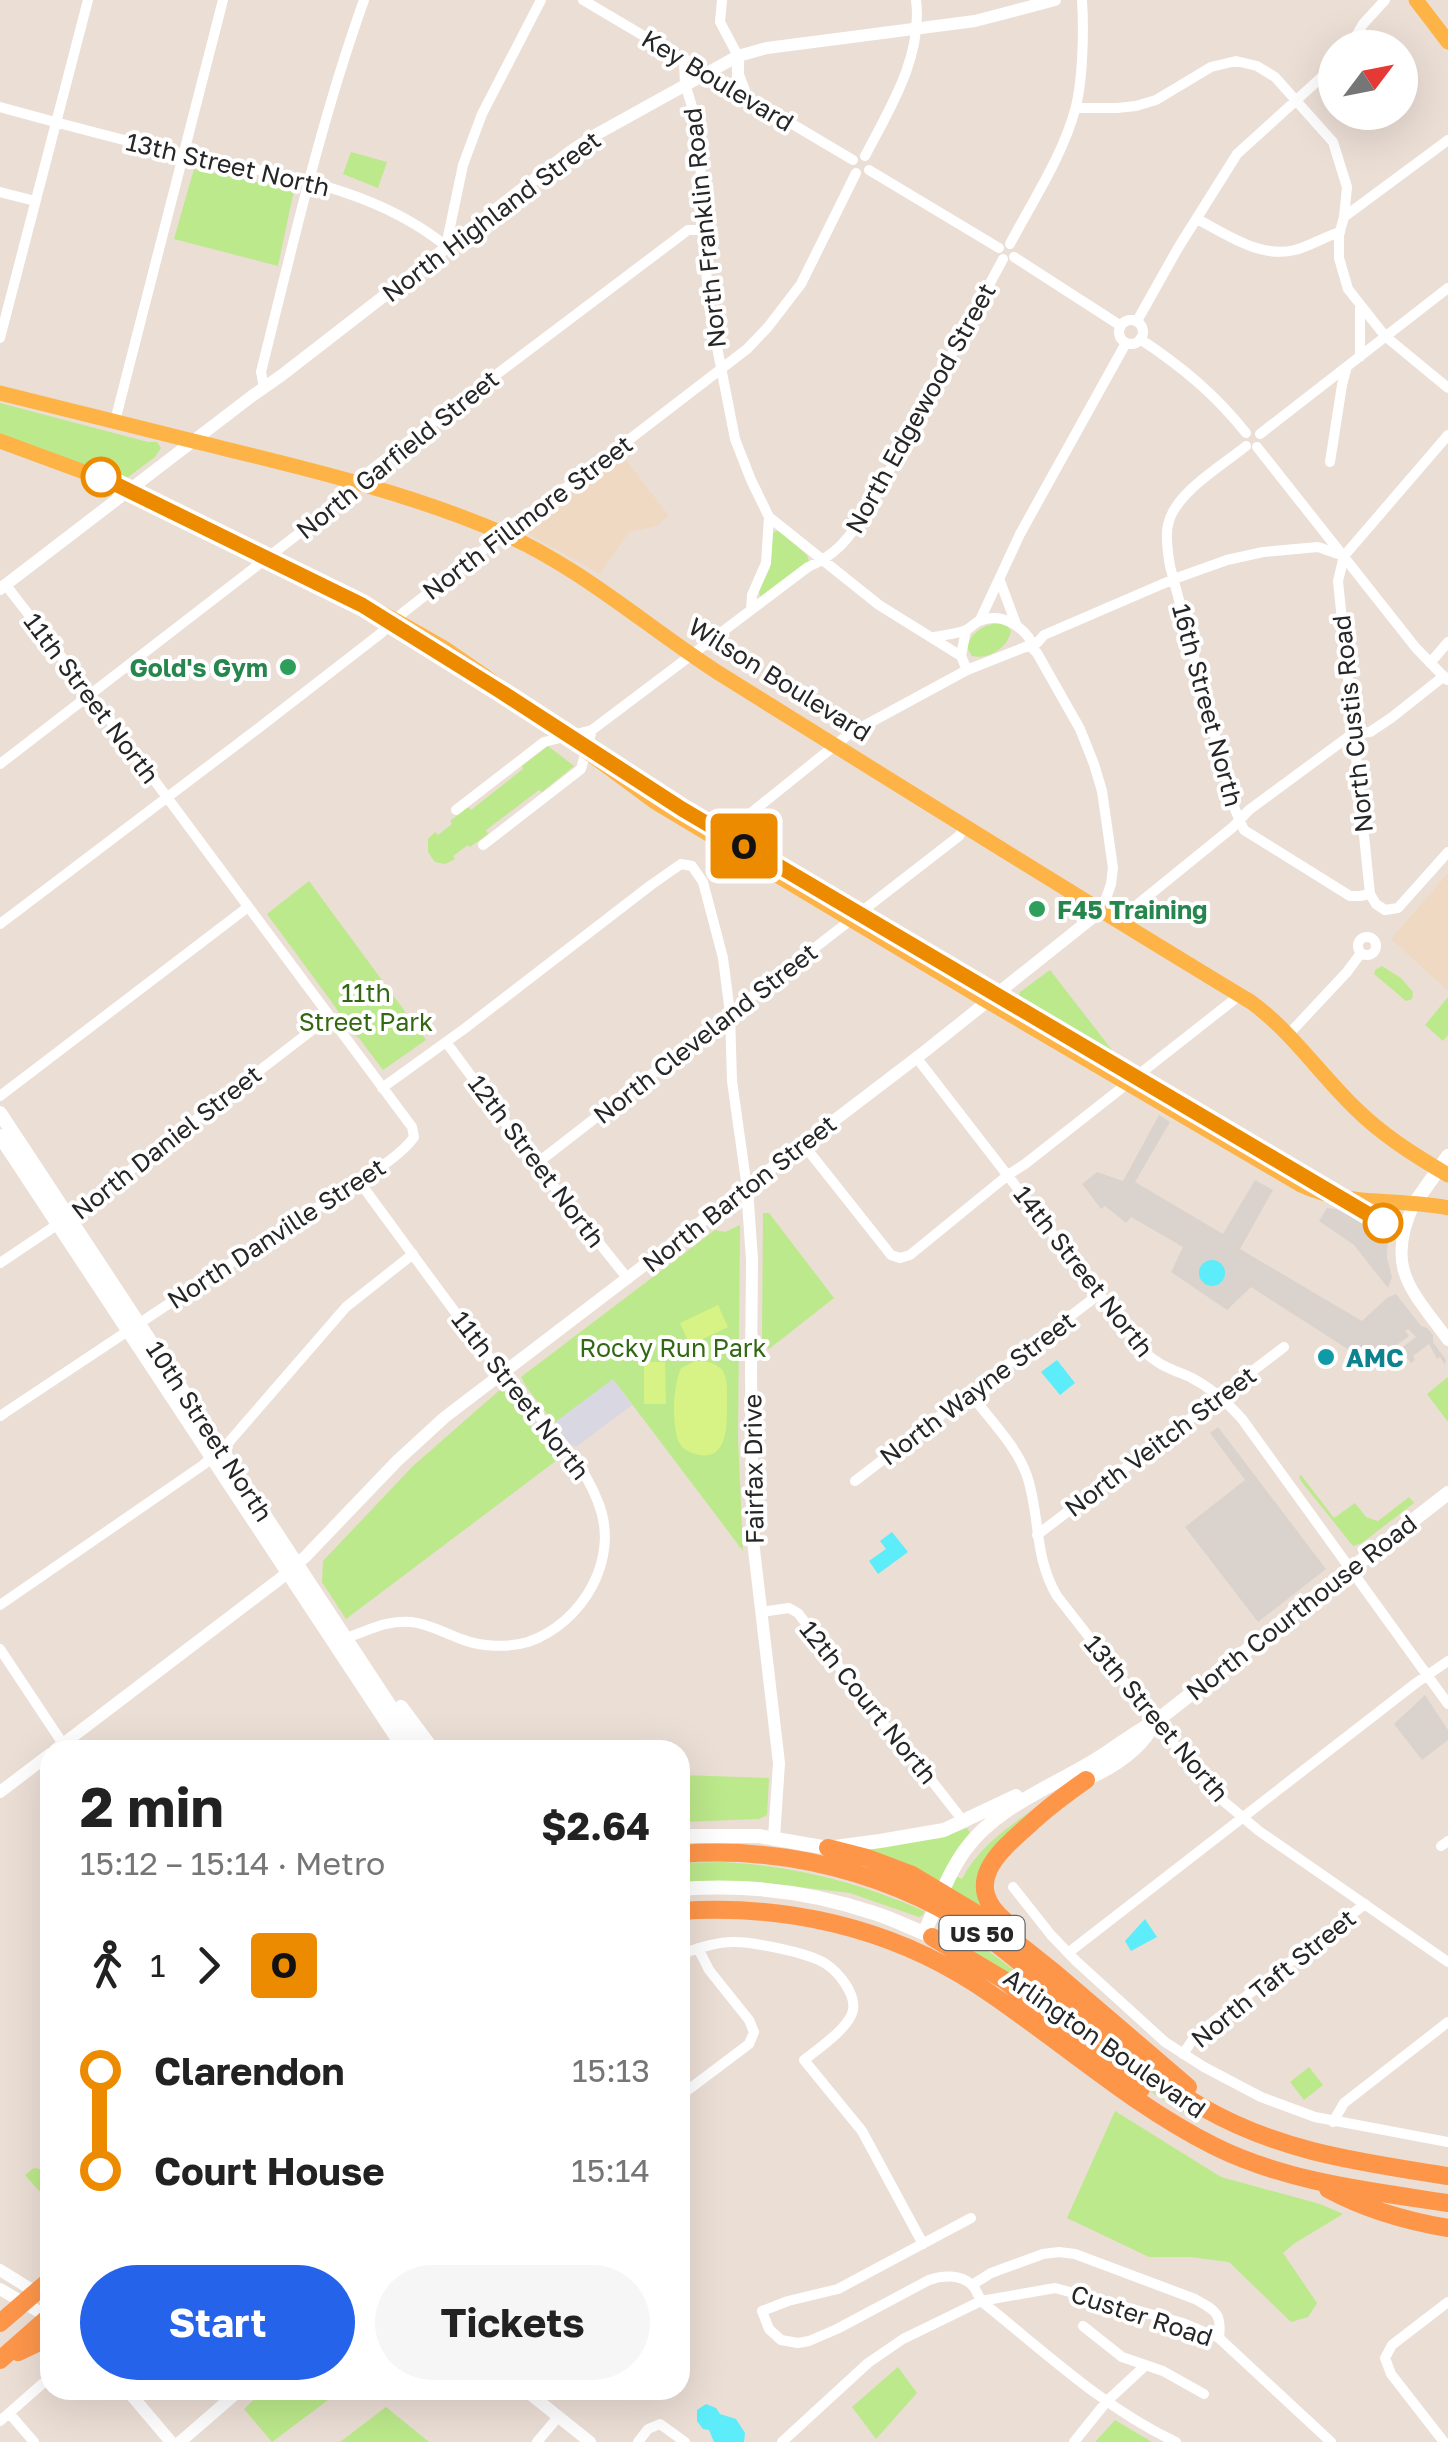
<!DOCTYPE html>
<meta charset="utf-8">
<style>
body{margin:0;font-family:"Golos Text",sans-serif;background:#f6f6f6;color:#222;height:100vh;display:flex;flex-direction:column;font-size:38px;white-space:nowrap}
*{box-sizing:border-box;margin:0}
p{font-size:32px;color:#767676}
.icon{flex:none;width:55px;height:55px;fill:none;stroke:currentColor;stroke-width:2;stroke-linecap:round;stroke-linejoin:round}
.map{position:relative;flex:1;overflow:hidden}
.drawer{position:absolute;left:40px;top:1740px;width:650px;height:660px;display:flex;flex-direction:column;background:#fff;border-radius:30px;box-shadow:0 10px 40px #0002}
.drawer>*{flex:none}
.badge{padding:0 20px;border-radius:8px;font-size:35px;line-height:65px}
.needle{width:65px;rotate:58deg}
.tools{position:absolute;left:1318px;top:30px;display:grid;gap:20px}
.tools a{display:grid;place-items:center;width:100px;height:100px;border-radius:50%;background:#fff;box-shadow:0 10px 40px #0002;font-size:50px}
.map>.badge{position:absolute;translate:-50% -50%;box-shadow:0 0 0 5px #fff}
.legs{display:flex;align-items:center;gap:15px;height:110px;padding:0 40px;font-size:32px}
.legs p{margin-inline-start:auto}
.head{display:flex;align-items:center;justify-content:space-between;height:170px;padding:0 40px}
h1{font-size:55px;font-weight:700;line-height:75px}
.action{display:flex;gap:20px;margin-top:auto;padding:20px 40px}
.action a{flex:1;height:115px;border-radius:60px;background:#2563eb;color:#fff;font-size:40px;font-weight:700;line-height:115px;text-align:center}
.action a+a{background:#f6f6f6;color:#222}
ul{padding:0 40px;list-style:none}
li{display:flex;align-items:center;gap:35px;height:100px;font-size:38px}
li i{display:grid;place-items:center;width:15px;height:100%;margin:0 12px;background:currentColor}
li i::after{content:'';width:25px;height:25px;margin:-12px;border:8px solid;border-radius:50%;background:#fff}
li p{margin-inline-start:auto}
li:first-child i{background:linear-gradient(#0000 50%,currentColor 0)}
li:last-child i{background:linear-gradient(currentColor 50%,#0000 0)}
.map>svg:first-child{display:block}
.industrial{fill:#d9d8e2}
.education{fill:#f0d9c2}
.green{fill:#bce98b}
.pitch{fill:#d7f285}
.plaza{fill:#dad3cd}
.water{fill:#5cecfa}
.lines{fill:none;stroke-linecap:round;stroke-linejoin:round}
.minor{stroke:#fff;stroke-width:10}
.tertiary{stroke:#fff;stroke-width:12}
.secondary{stroke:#fff;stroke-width:14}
.primary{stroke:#feb347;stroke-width:15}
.trunk{stroke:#fe964a;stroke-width:18}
.line-1-casing{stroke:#fff;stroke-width:22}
.line-1{stroke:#ed8b00;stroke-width:15}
.stop-1-dot{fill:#fff;stroke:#ed8b00;stroke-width:5}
.leisure-dot{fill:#2e9e5b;stroke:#fff;stroke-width:4}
.culture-dot{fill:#0f9aa8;stroke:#fff;stroke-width:4}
.labels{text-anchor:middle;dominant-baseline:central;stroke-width:8;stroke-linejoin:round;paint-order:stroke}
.shield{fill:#fff;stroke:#676767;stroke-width:2.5}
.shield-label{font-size:22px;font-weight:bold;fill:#262626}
.street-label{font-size:25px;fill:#262626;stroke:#fff}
.leisure-label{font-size:25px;font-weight:bold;fill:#27864d;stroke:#fff;text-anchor:end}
.park-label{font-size:25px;fill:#336812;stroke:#fff}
.culture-label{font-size:25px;font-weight:bold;fill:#0d838f;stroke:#fff;text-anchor:start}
</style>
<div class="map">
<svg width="1448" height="2442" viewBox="0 0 1448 2442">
<rect width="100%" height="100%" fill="#ebded5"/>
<path class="industrial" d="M613,1379L632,1405L576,1447L569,1443L554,1423Z"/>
<path class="education" d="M623,456L669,516L656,526L629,532L600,574L523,531L618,458Z
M1448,873V991L1391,939Z"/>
<path class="green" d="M351,152L387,162L378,188L343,174Z
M194,169L294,190L278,266L174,239Z
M0,403L148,442H157L161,448L155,457L124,480L119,482L86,464H78L0,436Z
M778,530L807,555L809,561L760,597L759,591L770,568L773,533Z
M999,623L1007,626L1011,631C1008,648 988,660 972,656L967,648C970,633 984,624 999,623Z
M548,746L574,766L542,792L539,790L486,830L488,834L470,847L468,845L453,856L455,859L445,864L435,862L428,852V839L435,832L438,835L452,824L450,821L468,807L471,810L523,769L522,766Z
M309,881L426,1040L383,1070L359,1038L348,1031L336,1008L267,914Z
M1382,966L1401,978L1413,992L1412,999L1406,1001L1374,974L1375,970Z
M1050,970L1112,1050V1055L1018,999L1020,992Z
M1448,997V1035L1443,1041L1425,1025Z
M763,1213H769L834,1298L769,1349L762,1343Z
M740,1225L738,1437L743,1551L613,1379L554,1423L527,1388L521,1377L715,1230L725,1232Z
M1448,1377V1422L1427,1394Z
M502,1388L557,1460L346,1619L322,1582L323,1561L413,1466Z
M1301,1475L1334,1518L1355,1503L1366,1517L1378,1521L1409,1497L1414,1503L1362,1543L1353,1546L1301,1481L1299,1476Z
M680,1775L769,1778L767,1815L759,1819L680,1822Z
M1040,1805L994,1849L986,1910L867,1849L940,1838L967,1828L970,1833L952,1860L947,1872L962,1879C979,1846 1009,1826 1040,1805Z
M723,1862C794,1866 859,1882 924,1911L923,1915L919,1917L850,1893L750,1881H680V1863Z
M943,1921C1033,1974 1103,2055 1190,2112L1188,2115L1157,2096L961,1946L940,1926Z
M1309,2067L1323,2085L1304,2100L1290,2082Z
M1115,2111L1221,2177L1320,2204L1343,2214L1295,2243L1283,2253L1317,2303L1308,2317L1291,2322L1229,2262L1190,2257H1149L1067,2218Z
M34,2168L50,2171V2199L48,2201L25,2175Z
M898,2367L917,2393L876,2439L852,2407Z
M264,2390H326L332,2397L272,2442L244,2409Z
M386,2407L429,2442H340Z
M1115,2420L1152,2442H1095Z"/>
<path class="pitch" d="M718,1305L728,1327L690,1345L680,1323Z
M695,1361C706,1361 716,1362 723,1371C728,1380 727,1392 727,1401C727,1424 729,1466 692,1453C684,1450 679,1445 677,1437C672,1416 673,1387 681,1368Z
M644,1362H665L666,1404H644Z"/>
<path class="plaza" d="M1159,1115L1170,1122L1135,1182L1223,1234L1255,1180L1273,1190L1240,1249L1362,1321L1387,1298L1396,1294L1421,1326L1427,1328L1433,1335V1342L1446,1360L1445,1365L1440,1357L1437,1359L1429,1344L1413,1356L1415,1360L1411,1363L1400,1349L1416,1337L1408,1329L1405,1331L1409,1336L1371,1364L1251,1287L1227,1310L1171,1272L1183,1247L1131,1217L1126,1223L1105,1206L1101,1209L1082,1184L1097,1172L1123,1181Z
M1327,1208L1369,1213L1386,1211L1394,1217L1395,1229L1389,1238L1387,1250V1258L1392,1277L1388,1288L1354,1245L1319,1221Z
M1218,1427L1326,1569L1258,1622L1185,1527L1245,1480L1210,1433Z
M1425,1695L1448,1730V1740L1422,1760L1394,1724Z"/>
<path class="water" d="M1199 1273a13 13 0 1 1 26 0a13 13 0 1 1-26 0Z
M1057,1360L1075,1383L1060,1395L1041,1372Z
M892,1532L908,1552L878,1574L869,1561L886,1549L880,1541Z
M1145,1919L1157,1937L1131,1951L1125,1941Z
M706,2404L716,2408L720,2414L736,2419L745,2433L744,2442H714L709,2430L703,2429L697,2421V2410Z"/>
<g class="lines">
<path class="minor" d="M583,0L853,160
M722,0L720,22L738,56
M1349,48L1363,24L1385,0
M686,87L698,126L708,301L735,439L751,480L769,517L879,605L961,656
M0,107C62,124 124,141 187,155C277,175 372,186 446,246L463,165L482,114L541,0
M1076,108H1117L1136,106L1156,100L1211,67L1236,61L1257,66L1275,77L1333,142L1347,187L1344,217L1339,235V258L1348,289L1385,336L1448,388
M865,156C890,108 923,56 916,0
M869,170L999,248
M0,192L35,201
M1344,217L1448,140
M1197,219C1226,234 1261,259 1295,250C1310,246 1324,237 1340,232
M1010,244C1033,200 1062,157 1075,110C1083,81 1084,30 1082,0
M1014,257L1121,326
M1119 332a12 12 0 1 1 24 0a12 12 0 1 1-24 0Z
M1137,321L1178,248L1237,154L1335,65
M0,338L88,0
M1140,339C1181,366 1215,394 1246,433
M1360,357V307
M264,387L261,372C292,248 321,120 364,0
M115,421L223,0
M1260,434L1448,288
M1246,446C1222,466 1174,493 1168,525C1165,537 1168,554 1170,566L1234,807L1244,830L1350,896H1360L1370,894L1376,904L1385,910L1398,908L1448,852
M1257,447L1416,648L1447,680
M1330,462L1342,385L1346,370
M1344,556L1338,581L1370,894
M1000,581L1016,624
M751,610L752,595L766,563L769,517
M980,620L1020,534L1126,343
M934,637C944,635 957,634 966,630C971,628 974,623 979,621C1001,612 1022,625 1033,644L967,670L961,656L966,630
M1033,644L1037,643L1044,635L1174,579L1227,560L1263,552L1318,547L1344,556L1448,435
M1029,645L1037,653L1080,729L1094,764L1102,791L1113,868L1111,884L1102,910L1120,912L1132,909L1233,827L1249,810L1352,734L1370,732L1391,718L1444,676
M1430,663L1448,642
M0,764L315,521L346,495L371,470L428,426L688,230H703
M456,810L544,742L592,730L808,567C837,555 847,539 866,514L1003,259
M722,842L741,821L849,734L967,670
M483,845L581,769L592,730
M0,924L260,727L380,634L404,612L539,506L574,482L747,349L768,327L801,284L856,173
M1358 946a9 9 0 1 1 18 0a9 9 0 1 1-18 0Z
M1288,1035L1347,972L1361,953
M446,1042L536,1164L628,1279
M916,1057L1141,1348C1155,1364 1171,1369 1190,1377C1210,1387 1227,1402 1242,1419L1448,1704
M382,1088L464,1029L651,885L681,864L692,866L703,882L723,958L730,1013L732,1081L747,1188
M0,1096L248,907
M803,1144L891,1255L900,1258L910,1255L1008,1175L1025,1164L1240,995
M536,1164L959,836L966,825
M0,1263L76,1212L329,1017
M970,1393C989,1419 1017,1446 1027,1476C1041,1518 1033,1555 1057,1596L1143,1706L1215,1794L1259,1831L1448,1962
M0,1416C98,1351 196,1285 295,1221C324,1202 397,1163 414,1137L412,1127L91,695L5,584
M855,1481L1098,1295
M1037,1535L1284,1347
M0,1605L203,1465L229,1442L346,1307L413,1254
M761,1612L789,1608L798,1613L879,1719L928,1776L964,1822
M339,1640C366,1633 381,1620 411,1622C430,1624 444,1633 461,1639C481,1647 508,1648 528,1642C583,1623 621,1558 598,1502C579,1452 536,1416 503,1375C453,1311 406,1245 358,1180
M0,1649L67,1750
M1441,1846L1448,1841
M1013,1887L1051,1935L1076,1961L1165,2042L1204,2067L1261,2097L1315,2117L1448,2142
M1068,1953L1416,1683L1448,1661
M680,1955C697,1948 715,1942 734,1942C754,1942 810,1953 826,1964C838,1972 856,1993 853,2010C850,2027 818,2049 804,2060L862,2131L923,2244
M49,2031L50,2030
M1183,2054L1196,2035L1365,1904
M680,2096L749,2044L754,2032L749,2020L709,1970L698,1948
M1333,2122L1344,2103L1448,2022
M971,2218L838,2289L788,2301L762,2311L769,2329L781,2340L798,2343L809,2341L837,2329L929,2280C942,2275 961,2274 972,2285C976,2289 978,2295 981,2301C1043,2350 1103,2408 1176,2442
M972,2285L991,2273L1043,2254L1059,2252L1075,2254L1195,2299C1216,2311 1222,2313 1219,2338
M1083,2326L1122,2357L1163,2371L1204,2394
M9,2413L34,2442
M0,2421L50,2377
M537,2442L558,2417
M638,2442L648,2429L660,2424L685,2442
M782,2442L868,2363L903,2339L981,2301L1055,2288L1183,2323L1219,2338L1331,2442
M1074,2442L1107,2401L1146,2365
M1444,2442L1391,2374L1385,2358L1392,2345L1448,2302"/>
<path class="tertiary" d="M738,56V75L746,96
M685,60L686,87
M0,589L252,396L282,375L571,151L597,134L738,56L767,48L975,21L1055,0
M747,1188L752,1260L751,1372L753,1541L779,1763L774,1838
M1414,1204C1384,1269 1412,1290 1448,1340
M55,1750L281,1578L305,1557L397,1461L445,1417L924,1052L1102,910
M0,1792L50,1754
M0,2270L50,2301
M0,2289L50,2318
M127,2390L171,2442
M525,2390L590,2442
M180,2442L240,2390"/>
<path class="secondary" d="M0,1113L419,1750
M0,1136L405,1750
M1414,1204L1448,1156
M401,1707L433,1750
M1079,1782C1109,1770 1140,1751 1155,1722
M680,1836H759L828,1848L880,1841L944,1830L1016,1796
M680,1889C746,1884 812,1892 874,1913C894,1919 914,1930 932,1936
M924,1933C937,1906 947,1875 965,1850C997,1806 1052,1787 1097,1759C1117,1747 1134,1732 1155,1722L1448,1493"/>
<path class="primary" d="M1416,0L1448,42
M0,393C56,407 112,421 169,435C281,463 395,487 502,533C580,567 646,626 717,672C895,783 1072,894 1251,1002C1291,1031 1319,1073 1354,1107C1382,1135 1414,1155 1448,1175
M0,441L84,472L142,501L268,556L395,620L444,648L486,677L655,802L987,1001L1301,1185C1347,1207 1399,1198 1448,1208"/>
<path class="trunk" d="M828,1848L867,1858L912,1875L992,1923L1055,1973L1188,2087
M680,1854C798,1845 920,1881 1012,1956C1075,2007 1131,2067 1202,2107C1280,2152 1360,2162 1448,2176
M680,1911C784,1904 888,1927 976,1984C1056,2036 1128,2103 1214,2146C1286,2182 1369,2191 1448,2203
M1006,1922C961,1884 997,1853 1029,1825C1047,1808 1066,1794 1086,1780
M932,1937L1004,1980L1141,2089
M1328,2189C1365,2209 1406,2221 1448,2228
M0,2323L50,2280
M18,2352L50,2337
M0,2360L50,2316"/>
</g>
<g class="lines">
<defs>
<path id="line-1" d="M101,477L362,605L500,691L682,809L1383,1223"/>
</defs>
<use href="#line-1" class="line-1-casing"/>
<use href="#line-1" class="line-1"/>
</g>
<g class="stop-1-dot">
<circle cx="101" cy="477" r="18"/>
<circle cx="1383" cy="1223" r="18"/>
</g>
<g class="leisure-dot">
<circle cx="288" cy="667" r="10"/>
<circle cx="1037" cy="909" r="10"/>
</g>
<circle class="culture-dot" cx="1326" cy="1357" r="10"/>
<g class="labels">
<rect class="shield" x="939.5" y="1916" width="85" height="34" rx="8"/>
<g class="shield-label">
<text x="982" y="1933">US 50</text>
</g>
<g class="street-label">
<text transform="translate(718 80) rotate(31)">Key Boulevard</text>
<text transform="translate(228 164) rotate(13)">13th Street North</text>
<text transform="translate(491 216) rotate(-37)">North Highland Street</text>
<text transform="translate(704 228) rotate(-96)">North Franklin Road</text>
<text transform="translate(920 408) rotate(-61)">North Edgewood Street</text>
<text transform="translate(397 454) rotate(-39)">North Garfield Street</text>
<text transform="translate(527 517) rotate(-37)">North Fillmore Street</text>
<text transform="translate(780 679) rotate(32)">Wilson Boulevard</text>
<text transform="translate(92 698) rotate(53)">11th Street North</text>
<text transform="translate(1208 705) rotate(75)">16th Street North</text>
<text transform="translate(1352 724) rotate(-96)">North Custis Road</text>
<text transform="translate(705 1033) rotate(-38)">North Cleveland Street</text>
<text transform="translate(166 1142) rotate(-38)">North Daniel Street</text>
<text transform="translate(537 1161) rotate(53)">12th Street North</text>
<text transform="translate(739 1193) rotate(-38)">North Barton Street</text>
<text transform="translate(276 1233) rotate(-33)">North Danville Street</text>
<text transform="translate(1084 1271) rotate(52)">14th Street North</text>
<text transform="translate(977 1388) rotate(-37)">North Wayne Street</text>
<text transform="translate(521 1395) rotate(52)">11th Street North</text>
<text transform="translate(210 1431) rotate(57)">10th Street North</text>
<text transform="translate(1160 1441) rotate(-37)">North Veitch Street</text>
<text transform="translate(753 1469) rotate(-91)">Fairfax Drive</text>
<text transform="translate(1301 1607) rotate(-38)">North Courthouse Road</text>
<text transform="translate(869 1702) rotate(51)">12th Court North</text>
<text transform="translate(1157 1718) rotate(50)">13th Street North</text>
<text transform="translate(1273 1978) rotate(-39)">North Taft Street</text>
<text transform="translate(1105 2043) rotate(35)">Arlington Boulevard</text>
<text transform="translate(1142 2315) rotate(18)">Custer Road</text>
</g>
<g class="leisure-label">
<text x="268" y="667">Gold's Gym</text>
<text x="1057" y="909" text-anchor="start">F45 Training</text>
</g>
<g class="park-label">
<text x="366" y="992">11th<tspan x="366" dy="29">Street Park</tspan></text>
<text x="673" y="1347">Rocky Run Park</text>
</g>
<g class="culture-label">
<text x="1346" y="1357">AMC</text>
</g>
</g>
</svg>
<div class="tools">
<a><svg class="needle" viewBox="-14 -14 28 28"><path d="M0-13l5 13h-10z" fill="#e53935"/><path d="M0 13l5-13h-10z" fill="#767676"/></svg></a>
</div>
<b class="badge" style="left:744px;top:846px;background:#ed8b00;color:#111">O</b>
<section class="drawer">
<div class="head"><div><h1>2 min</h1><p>15:12 – 15:14 · Metro</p></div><b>$2.64</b></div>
<div class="legs"><svg class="icon" aria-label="walk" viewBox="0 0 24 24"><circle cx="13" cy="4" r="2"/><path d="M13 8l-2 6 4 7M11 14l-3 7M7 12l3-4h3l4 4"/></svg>1<svg class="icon" aria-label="forward" viewBox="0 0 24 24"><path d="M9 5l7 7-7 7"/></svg><b class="badge" style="background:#ed8b00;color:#111">O</b></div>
<ul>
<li><i style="color:#ed8b00"></i><b>Clarendon</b><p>15:13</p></li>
<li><i style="color:#ed8b00"></i><b>Court House</b><p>15:14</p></li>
</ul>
<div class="action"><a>Start</a><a>Tickets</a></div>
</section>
</div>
